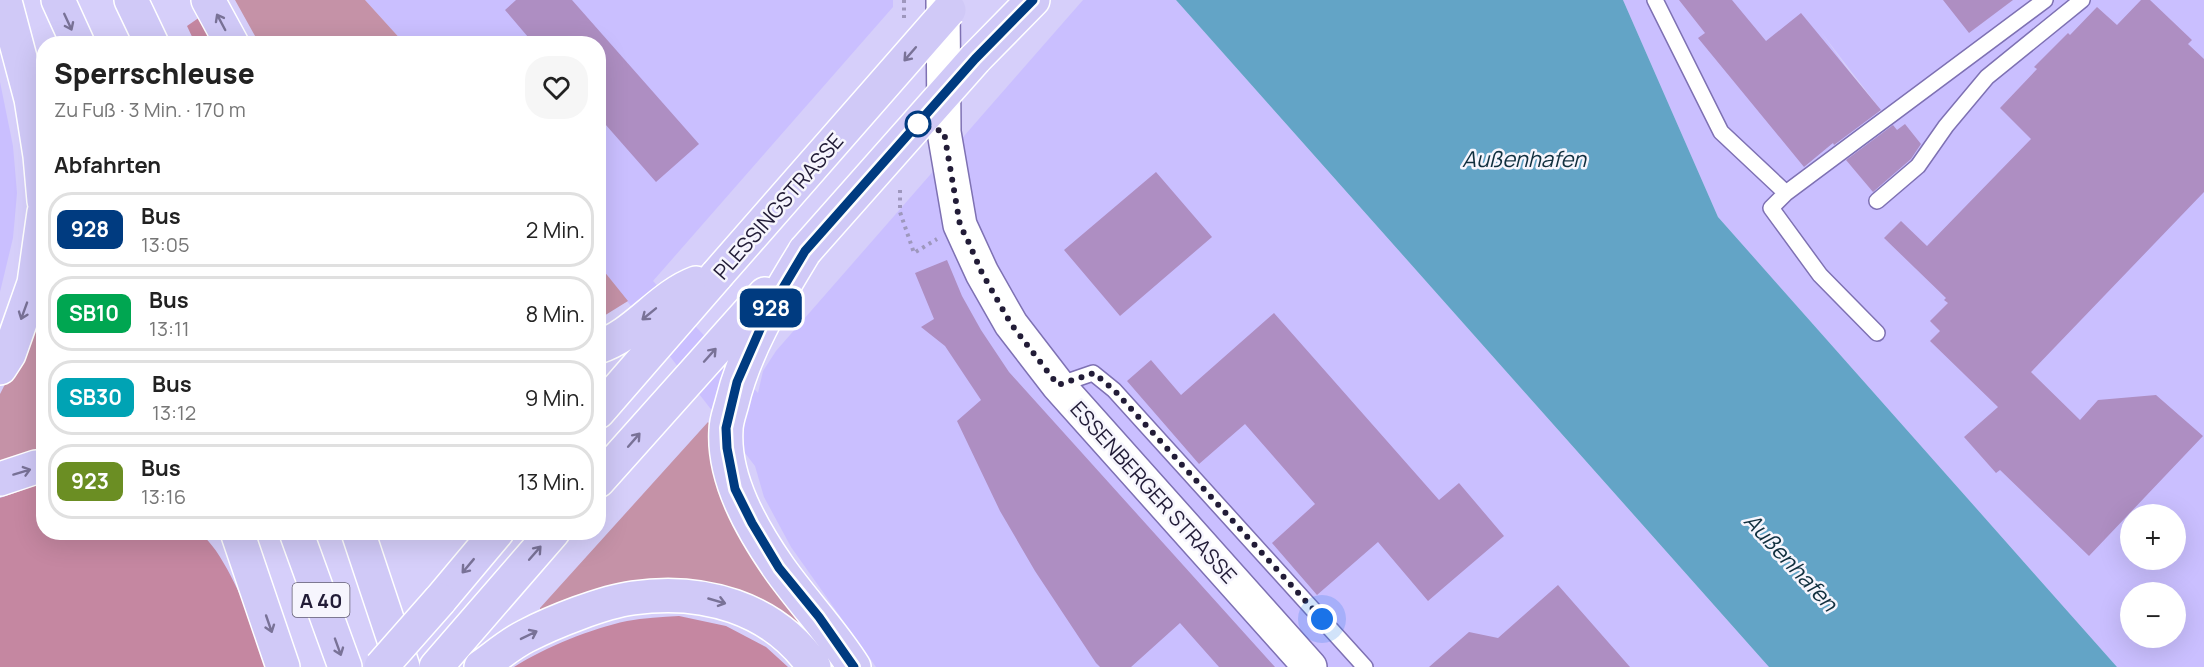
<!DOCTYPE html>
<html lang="de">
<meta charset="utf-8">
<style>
body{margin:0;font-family:Manrope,sans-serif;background:#f6f6f6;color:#222;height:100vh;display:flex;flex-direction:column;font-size:22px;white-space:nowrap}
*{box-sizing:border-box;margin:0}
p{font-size:20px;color:#767676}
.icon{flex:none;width:33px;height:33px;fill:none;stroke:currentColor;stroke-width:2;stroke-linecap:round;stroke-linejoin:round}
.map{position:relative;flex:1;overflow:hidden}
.panel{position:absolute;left:36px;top:36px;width:570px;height:504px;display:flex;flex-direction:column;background:#fff;border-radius:24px;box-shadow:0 6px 24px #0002}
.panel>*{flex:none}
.badge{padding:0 12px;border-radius:9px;font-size:21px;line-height:39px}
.controls{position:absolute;left:2120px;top:504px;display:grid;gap:12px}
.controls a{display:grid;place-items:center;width:66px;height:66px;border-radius:50%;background:#fff;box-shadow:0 6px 24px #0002;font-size:30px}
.you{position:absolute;width:30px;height:30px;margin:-15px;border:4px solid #fff;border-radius:50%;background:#1a73e8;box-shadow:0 0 0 9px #1a73e833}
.map>.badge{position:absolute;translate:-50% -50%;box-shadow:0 0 0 3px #fff}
h2{padding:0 18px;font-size:22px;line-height:54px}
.round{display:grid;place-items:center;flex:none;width:63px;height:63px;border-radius:24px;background:#f6f6f6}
.head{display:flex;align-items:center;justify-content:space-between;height:102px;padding:0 18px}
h1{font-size:28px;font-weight:800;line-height:45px}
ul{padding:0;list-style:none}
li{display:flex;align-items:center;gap:18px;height:75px;margin:0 12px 9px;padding:0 6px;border:3px solid #e0e0e0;border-radius:24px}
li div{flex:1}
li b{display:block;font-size:22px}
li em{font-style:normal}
li .badge{min-width:66px;font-weight:700;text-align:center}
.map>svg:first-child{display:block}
.built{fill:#cabfff;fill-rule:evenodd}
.green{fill:#c592a7}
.forest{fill:#c587a1}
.water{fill:#63a4c6}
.building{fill:#ae8ec2}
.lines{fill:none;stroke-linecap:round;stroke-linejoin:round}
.lane-casing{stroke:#7e71b3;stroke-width:18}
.secondary-casing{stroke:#7e71b3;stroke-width:36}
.highway-casing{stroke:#fff;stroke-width:36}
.path{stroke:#9e97bd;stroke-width:4;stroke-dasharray:3 4.5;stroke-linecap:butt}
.lane{stroke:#fff;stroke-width:15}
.secondary{stroke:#fff;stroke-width:33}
.highway{stroke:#d0c9f7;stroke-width:33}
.highway-bridge-casing{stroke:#fff;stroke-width:36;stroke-linecap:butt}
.highway-bridge{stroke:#d0c9f7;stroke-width:33}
.oneway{stroke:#797297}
.line-casing{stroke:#fff;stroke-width:14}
.line{stroke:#003b80;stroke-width:9}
.walk{stroke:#221c37;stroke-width:6;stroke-dasharray:0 10.8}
.stop-dot{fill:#fff;stroke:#003b80;stroke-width:3}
.labels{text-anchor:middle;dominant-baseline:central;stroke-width:5;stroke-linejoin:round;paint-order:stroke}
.shield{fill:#f6f5fd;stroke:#625d72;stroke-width:1.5}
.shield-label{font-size:20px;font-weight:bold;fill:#221c37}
.street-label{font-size:21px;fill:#221c37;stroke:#f6f5fd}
.water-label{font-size:22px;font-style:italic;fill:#102f3e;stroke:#f6f5fd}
</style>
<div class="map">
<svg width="2204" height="667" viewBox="0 0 2204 667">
<rect width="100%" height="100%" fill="#d6cffa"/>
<path class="built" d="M365,0H893V7L653,281L758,393L763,371L776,351L1083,0H1176L1769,667H876L791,547L764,497L755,466L599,265L598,44L404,43Z
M1623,0H2204V667H2117L1741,243L1718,217ZM1821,32L1877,105L1887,123H1886ZM2130,514H2175V560H2130ZM2130,592H2175V638H2130Z
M0,82L13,146L17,193L13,238L0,292Z"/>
<path class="green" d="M235,0H365L404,43H259Z
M599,265L628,301L599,319H598Z
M43,299V456L0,468V394L20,355Z
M708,422L713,428L830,654L824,656L761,604L540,618V608Z"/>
<path class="forest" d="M200,17L214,43H195L187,26Z
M37,485H43L44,532L200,533C229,556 255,631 269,667H0V498Z
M679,616L726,626L766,647L788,667H514C546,647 590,629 627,621C644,618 662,617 679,616Z"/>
<path class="water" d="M1176,0H1623L1718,217L2117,667H1769Z"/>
<path class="building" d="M516,0H572L699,144L656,182L598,116V44H534L505,10Z
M1679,0H1732L1766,41L1801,13L1881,110L1834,145L1833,143L1804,167L1698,38L1705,33Z
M1943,0H2013L1969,33Z
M2141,0H2150L2192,40L2188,44L2204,59V192L2031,372L2080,420L2098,400L2156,395L2203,436L2089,556L2000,470L1996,473L1964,437L1998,407L1930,341L1940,331L1930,321L1948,303L1944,300L1946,298L1884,238L1901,221L1927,246L2031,139L2000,108L2037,69L2034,67L2068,33L2070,35L2097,7L2117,25Z
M1905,124L1921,144L1911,159L1873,192L1846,160L1893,125L1897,130Z
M1156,172L1212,237L1120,316L1064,250Z
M947,260L962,296L981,330L1009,372L1275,667H1219L1180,623L1131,667H1100L1096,663L1035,571L1000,511L957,421L981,400L945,346L921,327L934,319L915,273Z
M1274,313L1439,500L1459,483L1504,536L1428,601L1378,542L1317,595L1272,543L1315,504L1245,424L1199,464L1127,381L1151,360L1181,395Z
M1558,585L1630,667H1429L1469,632L1498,638Z"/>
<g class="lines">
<defs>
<path id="lane" d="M1655,0L1721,132L1786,193
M1877,201L1918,166L1946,126L1987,77L2082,0
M1877,333L1820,275L1771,208L1786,193L2045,0
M1058,385L1093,373L1114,390L1365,667"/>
<path id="secondary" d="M943,0L944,132L960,225L982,273L1011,324L1058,385L1310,667"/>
<path id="highway" d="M58,0L78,44
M131,0L152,44
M208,0L232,44
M6,5L31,99L40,156L44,201
M975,59L1033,0
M805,251C776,299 745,348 732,403C730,411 726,421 726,430C723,479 752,529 779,568C803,602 832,632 854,667
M598,347C636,335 659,297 696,283
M0,368L9,354L34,283L44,212
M598,412L717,275
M0,479L36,467H44
M598,481L765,294
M237,532L283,667
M296,532L345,667
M358,532L403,667
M440,600L497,532
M436,667L553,532
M481,667C495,657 510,644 526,636C553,622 603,602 633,598C702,588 773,607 814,667"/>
</defs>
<use href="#lane" class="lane-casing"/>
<use href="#secondary" class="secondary-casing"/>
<use href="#highway" class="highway-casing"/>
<path class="path" d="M904,18V0
M900,190V212L914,253L937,239"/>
<use href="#lane" class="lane"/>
<use href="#secondary" class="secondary"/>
<use href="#highway" class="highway"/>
<defs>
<path id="highway-bridge" d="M805,251L975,59
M717,275L949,10
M381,667L440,600"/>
</defs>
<use href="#highway-bridge" class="highway-bridge-casing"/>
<use href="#highway-bridge" class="highway-bridge"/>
</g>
<defs><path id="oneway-shaft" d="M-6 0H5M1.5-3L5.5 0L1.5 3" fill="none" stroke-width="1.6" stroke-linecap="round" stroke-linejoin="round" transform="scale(1.5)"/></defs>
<g class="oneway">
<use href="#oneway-shaft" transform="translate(68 22) rotate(65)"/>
<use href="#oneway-shaft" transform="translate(221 22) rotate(-118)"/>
<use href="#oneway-shaft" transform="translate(910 54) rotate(131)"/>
<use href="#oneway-shaft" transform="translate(24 311) rotate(110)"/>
<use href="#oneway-shaft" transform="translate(649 314) rotate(141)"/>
<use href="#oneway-shaft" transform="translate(710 355) rotate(-48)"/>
<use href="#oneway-shaft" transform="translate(634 440) rotate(-49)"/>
<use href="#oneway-shaft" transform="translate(22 472) rotate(-17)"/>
<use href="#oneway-shaft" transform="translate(535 553) rotate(-49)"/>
<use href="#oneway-shaft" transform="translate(468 566) rotate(130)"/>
<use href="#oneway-shaft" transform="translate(717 601) rotate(16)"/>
<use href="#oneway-shaft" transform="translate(269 624) rotate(71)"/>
<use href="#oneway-shaft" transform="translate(529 635) rotate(-26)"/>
<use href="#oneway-shaft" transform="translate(338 647) rotate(70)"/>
</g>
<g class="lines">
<defs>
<path id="line" d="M854,667L819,617L779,568L752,523L735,489L727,448L726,428L737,382L765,318L805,251L975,59L1033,0"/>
</defs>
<use href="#line" class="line-casing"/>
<use href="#line" class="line"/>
<path class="walk" d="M918,124L944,132L960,225L968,241L982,273L1011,324L1058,385L1094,373L1114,390L1322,619"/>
</g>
<circle class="stop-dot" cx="918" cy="124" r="12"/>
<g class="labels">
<rect class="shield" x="292.5" y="583" width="57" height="34" rx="4.5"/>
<g class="shield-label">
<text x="321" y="600">A 40</text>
</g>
<g class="street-label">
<text transform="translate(778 206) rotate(-49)">PLESSINGSTRASSE</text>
<text transform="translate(1154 492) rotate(48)">ESSENBERGER STRASSE</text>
</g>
<g class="water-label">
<text x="1524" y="159">Außenhafen</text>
<text transform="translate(1791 562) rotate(47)">Außenhafen</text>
</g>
</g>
</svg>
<div class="controls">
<a>+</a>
<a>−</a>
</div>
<div class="you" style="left:1322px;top:619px"></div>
<b class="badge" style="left:771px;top:308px;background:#003b80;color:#fff">928</b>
<section class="panel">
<div class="head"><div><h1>Sperrschleuse</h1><p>Zu Fuß · 3 Min. · 170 m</p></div><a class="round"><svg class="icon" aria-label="heart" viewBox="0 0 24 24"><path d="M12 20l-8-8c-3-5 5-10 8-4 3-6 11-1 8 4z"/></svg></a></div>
<h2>Abfahrten</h2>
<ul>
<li><span class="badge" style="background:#003b80;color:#fff">928</span><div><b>Bus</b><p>13:05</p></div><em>2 Min.</em></li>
<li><span class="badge" style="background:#00a651;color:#fff">SB10</span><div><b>Bus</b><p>13:11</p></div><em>8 Min.</em></li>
<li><span class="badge" style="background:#00a3b4;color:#fff">SB30</span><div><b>Bus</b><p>13:12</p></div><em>9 Min.</em></li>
<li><span class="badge" style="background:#6b8e23;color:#fff">923</span><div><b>Bus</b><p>13:16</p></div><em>13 Min.</em></li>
</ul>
</section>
</div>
